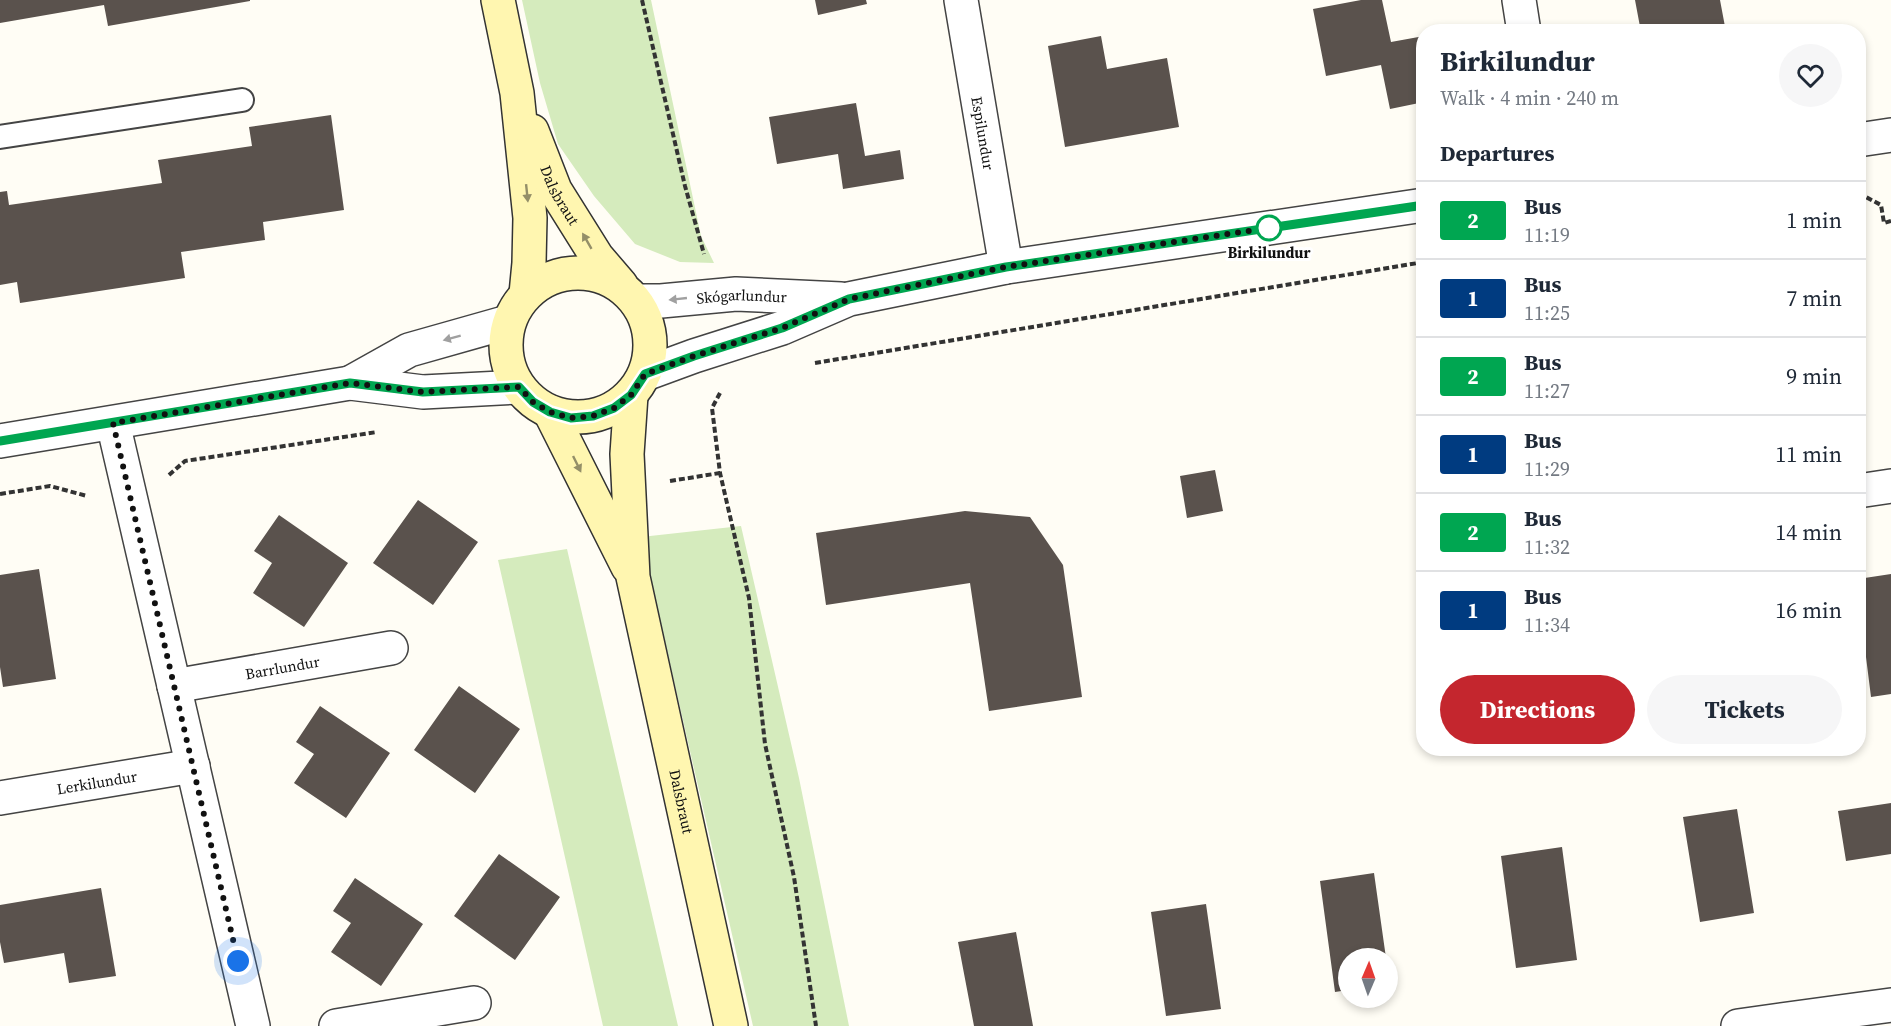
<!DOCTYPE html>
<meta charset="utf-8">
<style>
body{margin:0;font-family:"Source Serif 4",serif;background:#f6f6f7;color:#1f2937;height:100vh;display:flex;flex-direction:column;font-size:22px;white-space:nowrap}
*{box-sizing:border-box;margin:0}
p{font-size:20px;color:#747a83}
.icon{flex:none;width:33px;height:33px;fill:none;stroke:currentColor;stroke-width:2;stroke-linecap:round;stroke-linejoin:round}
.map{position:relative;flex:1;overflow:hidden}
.side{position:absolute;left:1416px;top:24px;width:450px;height:732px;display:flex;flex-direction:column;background:#fff;border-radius:24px;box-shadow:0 3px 9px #0003}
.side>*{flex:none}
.badge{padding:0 12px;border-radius:4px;font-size:21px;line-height:39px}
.needle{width:39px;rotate:2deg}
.controls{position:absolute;left:1338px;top:948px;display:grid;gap:12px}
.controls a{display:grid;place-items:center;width:60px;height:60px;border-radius:50%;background:#fff;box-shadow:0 3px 9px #0003;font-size:30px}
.you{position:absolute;width:30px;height:30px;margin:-15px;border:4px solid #fff;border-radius:50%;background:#1a73e8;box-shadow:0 0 0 9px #1a73e833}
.map>.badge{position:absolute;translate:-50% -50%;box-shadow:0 0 0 3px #fff}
h2{padding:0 24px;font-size:22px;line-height:54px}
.round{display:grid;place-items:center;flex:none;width:63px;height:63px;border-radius:32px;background:#f6f6f7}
.head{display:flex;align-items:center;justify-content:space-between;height:102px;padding:0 24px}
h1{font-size:28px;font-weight:700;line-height:45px}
.button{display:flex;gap:12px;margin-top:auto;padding:12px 24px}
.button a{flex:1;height:69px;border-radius:36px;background:#c4262e;color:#fff;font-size:24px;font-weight:700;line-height:69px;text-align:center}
.button a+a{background:#f6f6f7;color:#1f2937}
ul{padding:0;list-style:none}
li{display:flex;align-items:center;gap:18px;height:78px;padding:0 24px;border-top:2px solid #e0e1e3}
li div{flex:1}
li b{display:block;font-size:22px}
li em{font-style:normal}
li .badge{min-width:66px;font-weight:700;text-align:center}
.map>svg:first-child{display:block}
.green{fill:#d5ebbd}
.building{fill:#5a524d}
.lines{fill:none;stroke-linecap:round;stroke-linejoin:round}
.lane-casing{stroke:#444;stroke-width:26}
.street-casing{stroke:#444;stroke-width:36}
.secondary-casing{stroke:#333;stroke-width:36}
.path{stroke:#333;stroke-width:4;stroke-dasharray:6 3;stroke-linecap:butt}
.lane{stroke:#fff;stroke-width:22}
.street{stroke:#fff;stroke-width:33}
.secondary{stroke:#fff6b0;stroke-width:33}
.oneway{fill:#948f68}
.oneway2{fill:#a0a0a0}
.line-casing{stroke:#fff;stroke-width:14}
.line{stroke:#00a651;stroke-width:9}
.walk{stroke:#111;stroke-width:6;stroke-dasharray:0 10.8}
.stop-dot{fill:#fff;stroke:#00a651;stroke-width:3}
.labels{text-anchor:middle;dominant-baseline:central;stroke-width:6;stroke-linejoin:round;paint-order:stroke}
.street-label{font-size:15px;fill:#111;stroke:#fff}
.stop-label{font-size:15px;font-weight:bold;fill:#111;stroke:#fff}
</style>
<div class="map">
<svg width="1891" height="1026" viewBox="0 0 1891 1026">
<rect width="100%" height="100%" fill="#fffdf5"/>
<path class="green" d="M522,0H651L701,236L714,263L680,262L635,244L594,196L558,144L540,83Z
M741,526L799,778L849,1026H753L641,537Z
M567,549L678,1026H603L498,560Z"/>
<path class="building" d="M0,0H250V1L108,26L104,5L0,23Z
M815,0H866L867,4L818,15Z
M1361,0H1382L1391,42L1424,36V102L1390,109L1381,65L1326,76L1313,9Z
M1635,0H1720L1726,32H1641Z
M1101,36L1107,69L1167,58L1179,127L1065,147L1048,46Z
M856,103L865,156L900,150L904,179L843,189L838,154L777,164L769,117Z
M331,115L344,210L263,222L265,240L181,252L185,278L20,303L17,282L0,285V192L7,191L9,205L162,183L158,160L252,146L249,127Z
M1424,438V477H1422L1416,440Z
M1215,470L1223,511L1187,518L1180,476Z
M418,500L478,542L433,605L373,563Z
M965,511L1030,517L1063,565L1082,697L989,711L970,583L826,605L816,533Z
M279,515L348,563L304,627L253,593L272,563L254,551Z
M39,569L56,679L3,687L0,667V575Z
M1891,574V694L1871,697L1865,649L1858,650V615H1861L1858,579Z
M459,686L520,729L475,793L414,750Z
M320,706L390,753L346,818L294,783L314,754L296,742Z
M1891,803V854L1846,861L1838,811Z
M1737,809L1754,913L1700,922L1683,817Z
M1562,847L1577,960L1516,968L1501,856Z
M499,854L560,897L515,960L454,916Z
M1374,873L1386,958H1348V990L1335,992L1320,881Z
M355,878L423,924L381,986L331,952L351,923L333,911Z
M101,888L116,976L69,983L64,953L4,963L0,942V905Z
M1206,904L1221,1009L1166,1016L1151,912Z
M1016,932L1033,1026H974L958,942Z"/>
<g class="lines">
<defs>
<path id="lane" d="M0,137L242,100"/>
<g id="street">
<path id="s1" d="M961,0L1006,267"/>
<path d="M1519,0L1524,32"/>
<path d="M1858,140L1891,135"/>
<path id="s2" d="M636,301H661L736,294L841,299"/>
<path d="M645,374L694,356L782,328L849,299L1006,267L1424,205"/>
<path d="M350,383L409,350L508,322"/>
<path d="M113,423L253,1026"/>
<path d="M0,441L350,383L423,392L519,387"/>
<path d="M1858,491L1891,486"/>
<path id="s3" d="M174,686L391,648"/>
<path id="s4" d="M0,798L193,766"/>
<path d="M336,1026L474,1003"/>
<path d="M1738,1026L1891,1005"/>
</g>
<g id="secondary">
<path d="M498,0L517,93L530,218L529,263L526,294"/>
<path id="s5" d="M532,131L555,190L597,257L621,285"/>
<circle cx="578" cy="345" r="72"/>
<path id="s6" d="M631,395L627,454L633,577L731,1026"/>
<path d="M550,412L628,567"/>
</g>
</defs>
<use href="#lane" class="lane-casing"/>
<use href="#street" class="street-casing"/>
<use href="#secondary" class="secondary-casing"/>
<path class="path" d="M642,0L685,186L704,254
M1858,195L1864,196L1881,205L1884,223L1891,221
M815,363L1424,262
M720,393L712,408L720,473L749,598L765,744L794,877L816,1026
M169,475L185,461L377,432
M670,481L720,473
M0,494L50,486L87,496"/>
<use href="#lane" class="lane"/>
<use href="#street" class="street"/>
<use href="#secondary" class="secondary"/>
</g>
<defs><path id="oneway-solid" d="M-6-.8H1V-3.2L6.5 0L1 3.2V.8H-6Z" transform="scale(1.5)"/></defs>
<g class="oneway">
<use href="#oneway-solid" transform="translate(527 193) rotate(84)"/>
<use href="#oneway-solid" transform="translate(587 241) rotate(-120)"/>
<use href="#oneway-solid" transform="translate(577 464) rotate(64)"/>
</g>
<g class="oneway2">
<use href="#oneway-solid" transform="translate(678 299) rotate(174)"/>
<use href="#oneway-solid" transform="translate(452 338) rotate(165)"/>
</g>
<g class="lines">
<defs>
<path id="line" d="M0,441L350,383L423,392L519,387L533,402L550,412L571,418L593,416L614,408L631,395L645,374L694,356L782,328L849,299L1006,267L1424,205"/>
</defs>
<use href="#line" class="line-casing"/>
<use href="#line" class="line"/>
<path class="walk" d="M238,961L113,423L350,383L423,392L519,387L533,402L550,412L571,418L593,416L614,408L631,395L645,374L694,356L782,328L849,299L1006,267L1275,227L1269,228"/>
</g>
<circle class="stop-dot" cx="1269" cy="228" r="12"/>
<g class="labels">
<g class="street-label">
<text stroke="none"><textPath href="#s1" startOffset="135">Espilundur</textPath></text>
<text stroke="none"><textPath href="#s5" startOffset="70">Dalsbraut</textPath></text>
<text stroke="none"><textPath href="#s2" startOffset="106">Skógarlundur</textPath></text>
<text stroke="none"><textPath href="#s3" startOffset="110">Barrlundur</textPath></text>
<text stroke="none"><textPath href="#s4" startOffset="98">Lerkilundur</textPath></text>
<text stroke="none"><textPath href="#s6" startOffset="412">Dalsbraut</textPath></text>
</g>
<g class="stop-label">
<text x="1269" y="252">Birkilundur</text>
</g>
</g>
</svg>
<div class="controls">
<a><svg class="needle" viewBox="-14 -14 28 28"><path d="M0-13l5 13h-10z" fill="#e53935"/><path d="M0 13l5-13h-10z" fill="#747a83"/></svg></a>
</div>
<div class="you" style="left:238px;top:961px"></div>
<section class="side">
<div class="head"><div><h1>Birkilundur</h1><p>Walk · 4 min · 240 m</p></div><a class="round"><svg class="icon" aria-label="heart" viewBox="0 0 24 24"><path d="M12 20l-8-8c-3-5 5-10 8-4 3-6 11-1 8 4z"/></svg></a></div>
<h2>Departures</h2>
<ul>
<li><span class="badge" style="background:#00a651;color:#fff">2</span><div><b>Bus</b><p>11:19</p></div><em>1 min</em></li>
<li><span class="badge" style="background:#003b80;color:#fff">1</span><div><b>Bus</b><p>11:25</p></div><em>7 min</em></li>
<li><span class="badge" style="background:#00a651;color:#fff">2</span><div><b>Bus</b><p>11:27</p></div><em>9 min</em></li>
<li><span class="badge" style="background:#003b80;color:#fff">1</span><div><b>Bus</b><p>11:29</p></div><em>11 min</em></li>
<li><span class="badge" style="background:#00a651;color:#fff">2</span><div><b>Bus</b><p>11:32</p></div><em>14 min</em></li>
<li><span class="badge" style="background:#003b80;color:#fff">1</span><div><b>Bus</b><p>11:34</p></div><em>16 min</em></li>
</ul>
<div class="button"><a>Directions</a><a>Tickets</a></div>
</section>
</div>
